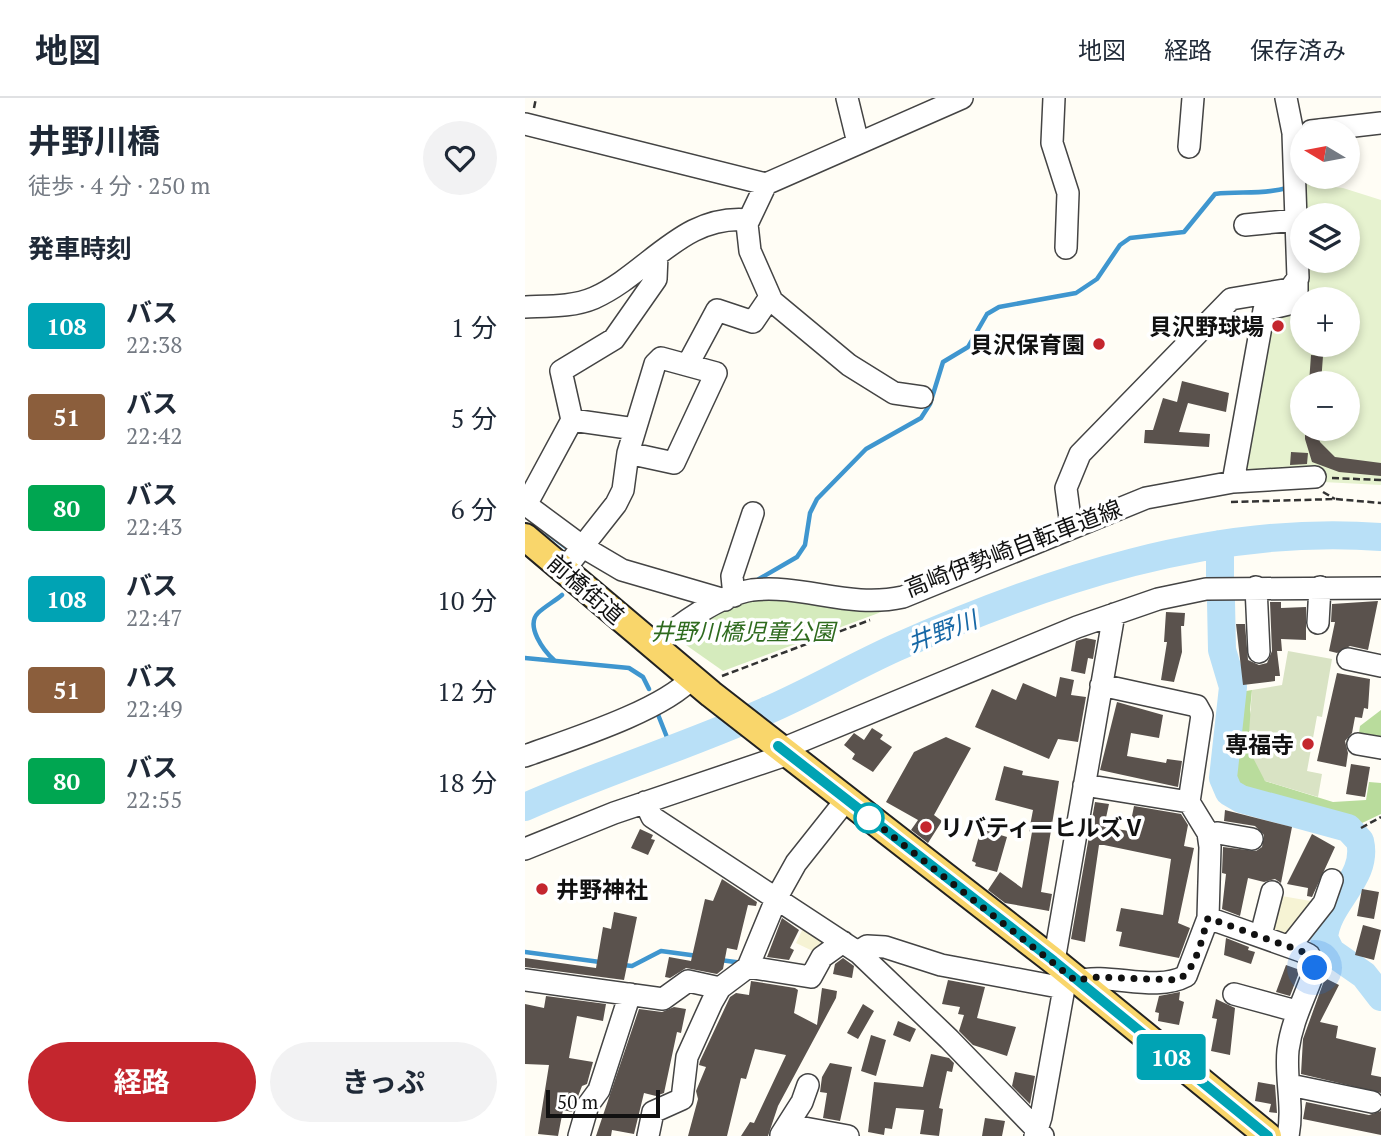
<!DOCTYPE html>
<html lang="ja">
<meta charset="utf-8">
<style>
body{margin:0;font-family:"PT Serif","Noto Sans JP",serif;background:#f2f2f3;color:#1f2937;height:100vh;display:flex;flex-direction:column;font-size:26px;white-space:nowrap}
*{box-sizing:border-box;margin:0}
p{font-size:23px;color:#747a83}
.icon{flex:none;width:38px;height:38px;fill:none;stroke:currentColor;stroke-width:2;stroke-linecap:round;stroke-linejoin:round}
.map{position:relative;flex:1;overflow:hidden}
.drawer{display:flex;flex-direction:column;background:#fff;width:525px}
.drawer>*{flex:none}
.badge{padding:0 14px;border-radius:5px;font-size:24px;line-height:46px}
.needle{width:46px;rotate:280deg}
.tools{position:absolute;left:765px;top:21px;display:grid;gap:14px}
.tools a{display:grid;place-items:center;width:70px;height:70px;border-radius:50%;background:#fff;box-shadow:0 4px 10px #0003;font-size:35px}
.scale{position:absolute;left:21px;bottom:18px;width:114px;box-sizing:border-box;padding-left:7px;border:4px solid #111;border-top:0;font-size:19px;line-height:24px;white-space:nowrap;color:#111;-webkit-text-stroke:5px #fff;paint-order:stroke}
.you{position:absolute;width:35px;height:35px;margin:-18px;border:5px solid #fff;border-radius:50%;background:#1a73e8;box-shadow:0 0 0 10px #1a73e833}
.map>.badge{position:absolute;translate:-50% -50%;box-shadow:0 0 0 4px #fff}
h2{padding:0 28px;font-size:26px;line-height:63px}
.round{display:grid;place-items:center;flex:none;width:74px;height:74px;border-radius:37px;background:#f2f2f3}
.headline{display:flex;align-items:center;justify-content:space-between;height:119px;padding:0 28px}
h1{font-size:33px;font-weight:700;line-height:52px}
.button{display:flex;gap:14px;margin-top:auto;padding:14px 28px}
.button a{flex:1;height:80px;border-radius:42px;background:#c4262e;color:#fff;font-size:28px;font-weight:700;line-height:80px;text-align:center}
.button a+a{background:#f2f2f3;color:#1f2937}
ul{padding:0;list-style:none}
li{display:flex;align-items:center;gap:21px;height:91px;padding:0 28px}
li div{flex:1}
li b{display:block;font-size:26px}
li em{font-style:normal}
li .badge{min-width:77px;font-weight:700;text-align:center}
header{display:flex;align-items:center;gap:42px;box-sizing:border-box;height:98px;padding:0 35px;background:#fff;border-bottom:2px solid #e0e1e3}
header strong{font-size:33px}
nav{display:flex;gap:38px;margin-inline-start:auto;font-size:24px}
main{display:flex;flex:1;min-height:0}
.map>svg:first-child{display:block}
.farmland{fill:#f6f3d4}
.green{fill:#d5ebbd}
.forest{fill:#b9dc9c}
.cemetery{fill:#d9e3c4}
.pitch{fill:#e6f2cf;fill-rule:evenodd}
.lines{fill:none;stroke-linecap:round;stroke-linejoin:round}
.stream{stroke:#3f96cf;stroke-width:4.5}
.river{stroke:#b9e0f7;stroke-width:28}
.building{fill:#5a524d}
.minor-casing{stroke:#444;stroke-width:24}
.major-casing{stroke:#222;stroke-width:30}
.path{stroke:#333;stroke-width:2.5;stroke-dasharray:7 3.5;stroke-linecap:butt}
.minor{stroke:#fff;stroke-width:21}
.major{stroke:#f9d66b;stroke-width:26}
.line-casing{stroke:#fff;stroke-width:16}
.line{stroke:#00a3b4;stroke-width:10}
.walk{stroke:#111;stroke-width:7;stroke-dasharray:0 12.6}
.poi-dot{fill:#c4262e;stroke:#fff;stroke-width:2.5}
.stop-dot{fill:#fff;stroke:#00a3b4;stroke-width:3.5}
.labels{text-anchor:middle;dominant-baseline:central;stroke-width:7;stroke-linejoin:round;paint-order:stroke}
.poi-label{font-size:23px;font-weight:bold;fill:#111;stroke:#fff;text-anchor:end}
.street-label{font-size:23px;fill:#111;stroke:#fff}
.park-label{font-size:23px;font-style:italic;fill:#2f6b1f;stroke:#fff}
.water-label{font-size:24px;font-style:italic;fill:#1768a6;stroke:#fff}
</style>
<header>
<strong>地図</strong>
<nav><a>地図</a><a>経路</a><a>保存済み</a></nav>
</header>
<main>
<section class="drawer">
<div class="headline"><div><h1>井野川橋</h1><p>徒歩 · 4 分 · 250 m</p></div><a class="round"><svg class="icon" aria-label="heart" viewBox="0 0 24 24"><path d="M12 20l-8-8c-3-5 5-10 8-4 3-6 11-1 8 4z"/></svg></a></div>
<h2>発車時刻</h2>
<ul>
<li><span class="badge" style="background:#00a3b4;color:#fff">108</span><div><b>バス</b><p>22:38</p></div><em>1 分</em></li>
<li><span class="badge" style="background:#8b5e3c;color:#fff">51</span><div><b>バス</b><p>22:42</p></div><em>5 分</em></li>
<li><span class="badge" style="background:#00a651;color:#fff">80</span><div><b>バス</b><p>22:43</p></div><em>6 分</em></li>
<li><span class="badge" style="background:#00a3b4;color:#fff">108</span><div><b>バス</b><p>22:47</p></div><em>10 分</em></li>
<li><span class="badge" style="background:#8b5e3c;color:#fff">51</span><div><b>バス</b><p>22:49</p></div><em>12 分</em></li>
<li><span class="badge" style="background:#00a651;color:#fff">80</span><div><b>バス</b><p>22:55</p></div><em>18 分</em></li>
</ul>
<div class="button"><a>経路</a><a>きっぷ</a></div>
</section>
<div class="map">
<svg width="856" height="1038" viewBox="0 0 856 1038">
<rect width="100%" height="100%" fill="#fffdf5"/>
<path class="farmland" d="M751,797L797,805L766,842L742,834Z
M282,822L311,843L294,856L271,845Z"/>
<path class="green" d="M234,497L356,509L359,513L198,573L161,547V538C179,516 207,505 234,497Z"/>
<path class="forest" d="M727,592L725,612L740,683L808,704L841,702L844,684L856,685V716L833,727L717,693C697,670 711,623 715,594Z
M856,612V646L833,642L835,628Z"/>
<path class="cemetery" d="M763,553L807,561L797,619L792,618L782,673L797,676L793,699L740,683L723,650L727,592L757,587Z"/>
<path class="pitch" d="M778,85L818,90L856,102V387L700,379L733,209L780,163H822V117H779ZM777,201H822V247H777ZM777,285H822V331H777Z"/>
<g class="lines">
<path class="stream" d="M22,435L46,453
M234,481L272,459L280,447L285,415L292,401L341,351L396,320L405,306L418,264L443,249L462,216L474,209L551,195L572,181L595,147L605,140L659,134L690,96C715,93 737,97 762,90
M0,560L104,570L118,579L124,591
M29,562C19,553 0,528 13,515C19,509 30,503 37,497
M132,614L147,652
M0,854L75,864
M195,862L218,865
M98,867L107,868L136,853L173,858"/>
<path class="river" d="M695,446V478
M696,503L697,552L708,589L698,680L704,694L716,701L823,730L835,743C844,781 802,803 799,840L806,854L839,877L856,899
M0,709C79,674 162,648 241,613C285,594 326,570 370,550C521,483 689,426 856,439"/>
</g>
<path class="building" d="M786,257L798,258L796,285H784Z
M657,283L704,295L701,314L663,305L654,334L685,336L684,349L619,345L620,332H628L638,300L652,304Z
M780,331H791L795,344L810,359L856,365V378L814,374L787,364L780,341Z
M766,354L783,355L782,366L765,367Z
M853,503L843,552L825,548L812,555L804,553L810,524H806L807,506Z
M745,504H756V510L781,509V542L756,541L757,553H752L755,578H750V583L718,587L711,526H720L723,562L734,567L742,565L747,553Z
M641,514L660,515L659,528H656L657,554L649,584L636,582L642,544H639Z
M561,540L571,542L568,561L563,560L560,576L546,573L551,543Z
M812,575L845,581L843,611L839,610L837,620L830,619L827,635L820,643L823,655L821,669L792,663Z
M535,579L549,582L546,597L561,599L553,644L533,641L524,661L450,629L467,591L491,602L498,585L531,599Z
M592,604L638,617L634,640L606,635L602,658L641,665L642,661L657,663L653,689L575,672Z
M347,630L358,637L355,641L367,649L348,674L327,661L330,656L319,647L329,635L339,642Z
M421,639L446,650L409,717L417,723L403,745L386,732L393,722L361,704L389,654Z
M826,666L845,669L840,699L821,696Z
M479,668L498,673L497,677L534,683L516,794L527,796L524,813L480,805L463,792L475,774L497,790L507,734L504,733L508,712L470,702Z
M570,704L584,706L579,729L604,733L609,708L656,716L663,727L659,748L669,750L653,825L665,830L654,860L594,848L597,834L591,833L596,810L638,817L646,761L579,747H574L560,844L546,841Z
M700,712L767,729L756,785L750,781L739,784L723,780L715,818L697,811L701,776L697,775L698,749L731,753L737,749L739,737L730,728L699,723Z
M115,731L128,737L126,741L130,742L123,757L106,750Z
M456,731L482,739L472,774L450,768L451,765L447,763Z
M787,736L810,749L787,799L782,798L783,790L762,786Z
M197,781L232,804L231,808L223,807L212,852L202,850L198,871L192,876L161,870L145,880L140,879L144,859L166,863L180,801L188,803Z
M837,791L854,794L849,821L832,818Z
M89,814L112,819L99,882L0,869V860L71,870L78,829L86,831Z
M257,820L274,832L265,850L269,852L264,862L242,859Z
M838,827L856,832L849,862L830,857Z
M701,840L724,849L723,852L730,854L726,866L699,857Z
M318,860L329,868L327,880L308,876L310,866Z
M761,867L775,872L765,898L751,894Z
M800,880L814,887L795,924L813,928L811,940L851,950L846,977L856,979V995L776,976L778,941Z
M423,882L460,889L452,920L491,929L482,958L448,947L434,933L439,917L433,916L435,909L417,906Z
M226,883L270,890L273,892L269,915L292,927L297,890L312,893L311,900L253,1008L243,1038H216L225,1024L229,1025L261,957L230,951L221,981L216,980L202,1038H163L173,1001L171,993L181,969L174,967L175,963L205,899L211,895L224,897Z
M655,894L654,902L659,904L654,927L633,923L634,915L630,914L634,898Z
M21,898L81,906L78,923L52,918L44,960L68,964L62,986L57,988L47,1014L38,1012L33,1038L13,1036L24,967L0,966V906L19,910Z
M691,901L710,910L705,957L686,953L692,921L687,920Z
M338,906L349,913L333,941L322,935Z
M149,909L161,911L156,935L152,934L139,995L131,998L119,995L109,1036L87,1032L86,1038H71L114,911L137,914Z
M373,923L391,931L385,944L368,937Z
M346,937L361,942L351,978L336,973Z
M406,956L424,960L429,965L427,974L422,973L414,1010L418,1011L414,1038L395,1036L399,1012L371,1010L367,1031L360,1030L359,1037L343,1034L349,984L398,989Z
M305,965L327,969L315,1023L298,1020L302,995L295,994L297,979Z
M490,974L510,978L505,1006L487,988Z
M733,984L750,987L752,1015L744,1014L746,1006L730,1003Z
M781,1004L844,1017L856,1013V1037L778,1021Z
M460,1020L480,1023L477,1038H457Z"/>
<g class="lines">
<defs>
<path id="minor" d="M322,0L333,45
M529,0L527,45L543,95L541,150
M0,26L241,86L437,0
M786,33L856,25
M664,49L668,0
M241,86L222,126L225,153L247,203L324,267L369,295L397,299
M720,127L771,122
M0,209C23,208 48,209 69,200C124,175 158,115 224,122
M163,266L192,212L228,224L245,199
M47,322L110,331
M708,384L739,212L772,204V184
M0,406L58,449L97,472L200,502
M1,407L47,322L36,273L89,241L131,181L132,157
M546,428L541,390L555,356L706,201L765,191L773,180L768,35L761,0
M39,472L91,406L98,392L103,355L130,266L136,260L191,275L149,365L103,355
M731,489L734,554
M209,498L207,478L228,415
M793,525L795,489
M128,549C152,528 194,497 227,492C278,486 324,511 378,499L621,400L708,384L790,379
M823,561L856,568
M833,646L856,650
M257,651L552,529L633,501L681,491L856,490
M0,658C44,642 137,613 167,580
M559,687L664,704
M120,704L127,719L334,855L424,941L518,1038
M683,736L693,735L727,741
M0,751L89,715L264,656
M683,820L776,853L784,857L790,870C781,898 767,921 763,952C760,981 769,1008 763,1038
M736,837L747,794
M765,848L799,805L807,782
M333,854L342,848L360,849L416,867L539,890
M529,863L589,516
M223,869L286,879L297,859L318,844
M0,882L138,901L163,883L195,890
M551,883C586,874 629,895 661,878L683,820L685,749L683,735L664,704L677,617L672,608L576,587
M709,896L771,913
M765,987L847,1004
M263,1027L323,1038
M256,1037L277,1004L283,987
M54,1038L63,1007L74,992L105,896
M123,1038L128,1014L157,1001L162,959L187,904L195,890L223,869L252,799L271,765L321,702
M510,1038L516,1019L541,879"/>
<path id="major" d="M0,439L186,596L529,863L743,1038"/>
</defs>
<use href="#minor" class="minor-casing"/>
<use href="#major" class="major-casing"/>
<path class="path" d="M9,10L11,0
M807,380L856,382
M798,394L810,401
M706,404L810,401L856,405
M197,578L345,522
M836,730L856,719"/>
<use href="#minor" class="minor"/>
<use href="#major" class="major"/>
</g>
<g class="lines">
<defs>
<path id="line" d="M253,648L529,863L743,1038"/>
</defs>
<use href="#line" class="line-casing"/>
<use href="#line" class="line"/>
<path class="walk" d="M344,720L342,718L551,883L567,879L653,882C672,871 677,839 683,820L776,853L785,857L790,870"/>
</g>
<g class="poi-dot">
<circle cx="753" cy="228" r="7"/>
<circle cx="574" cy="246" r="7"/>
<circle cx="783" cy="646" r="7"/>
<circle cx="401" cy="729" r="7"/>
<circle cx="17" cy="791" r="7"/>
</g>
<circle class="stop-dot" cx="344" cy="720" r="14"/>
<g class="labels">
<g class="poi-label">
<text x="739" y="228">貝沢野球場</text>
<text x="560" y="246">貝沢保育園</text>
<text x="769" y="646">専福寺</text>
<text x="415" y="729" text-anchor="start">リバティーヒルズⅤ</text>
<text x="31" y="791" text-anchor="start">井野神社</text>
</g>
<g class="street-label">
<text transform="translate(488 450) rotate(-21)">高崎伊勢崎自転車道線</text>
<text transform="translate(61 491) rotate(41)">前橋街道</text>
</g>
<g class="park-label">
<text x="218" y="533">井野川橋児童公園</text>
</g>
<g class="water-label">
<text transform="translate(417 533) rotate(-21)">井野川</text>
</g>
</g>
</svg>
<div class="tools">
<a><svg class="needle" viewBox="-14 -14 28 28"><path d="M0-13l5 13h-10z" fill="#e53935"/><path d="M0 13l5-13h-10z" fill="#747a83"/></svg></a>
<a><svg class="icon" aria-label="layers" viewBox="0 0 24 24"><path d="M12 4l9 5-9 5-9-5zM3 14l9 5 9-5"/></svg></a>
<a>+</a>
<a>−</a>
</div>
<div class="scale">50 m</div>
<div class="you" style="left:790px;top:870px"></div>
<b class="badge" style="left:646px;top:959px;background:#00a3b4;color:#fff">108</b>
</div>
</main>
